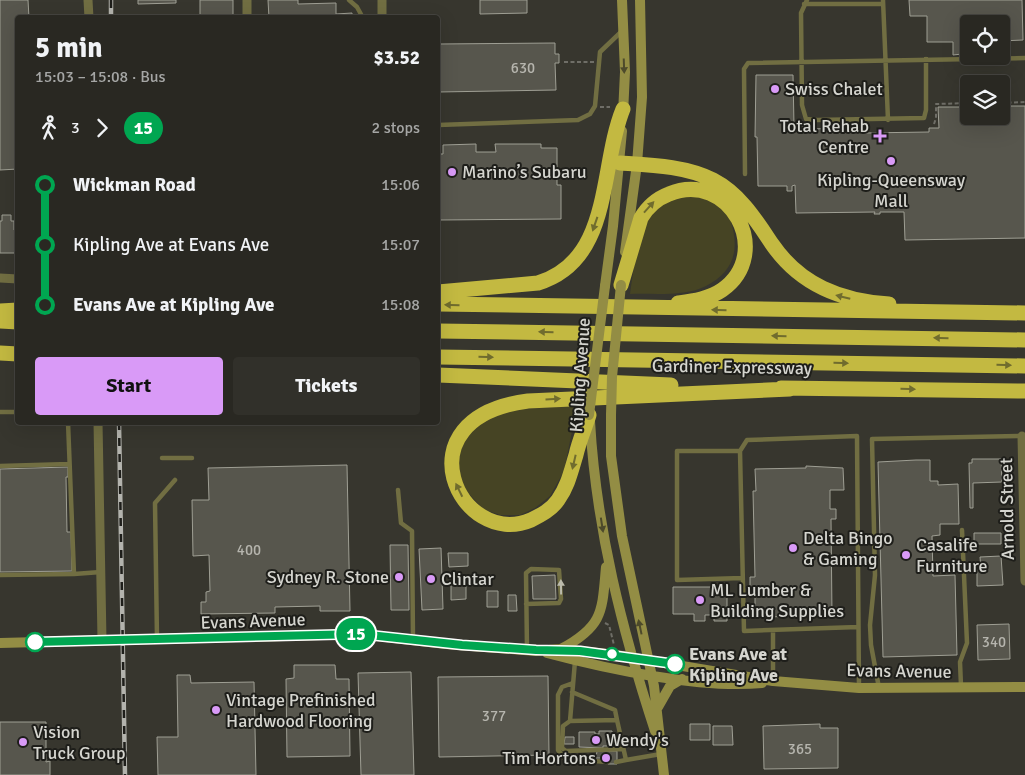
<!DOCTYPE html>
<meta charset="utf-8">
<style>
body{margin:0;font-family:Signika,sans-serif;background:#31302a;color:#f1f3f6;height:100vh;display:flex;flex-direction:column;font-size:19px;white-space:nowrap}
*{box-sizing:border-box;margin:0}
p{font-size:16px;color:#a5a6a5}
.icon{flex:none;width:28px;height:28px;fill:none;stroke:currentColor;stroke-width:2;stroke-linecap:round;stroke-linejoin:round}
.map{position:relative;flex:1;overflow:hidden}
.sheet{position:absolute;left:15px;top:15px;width:425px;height:410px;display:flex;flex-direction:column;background:#292822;border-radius:5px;box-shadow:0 5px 20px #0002,0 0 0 1px #454440}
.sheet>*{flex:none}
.badge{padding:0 10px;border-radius:16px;font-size:18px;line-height:32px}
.tools{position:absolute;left:960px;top:15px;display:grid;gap:10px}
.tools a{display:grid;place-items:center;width:50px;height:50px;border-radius:5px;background:#292822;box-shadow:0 5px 20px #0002,0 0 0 1px #454440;font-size:25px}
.map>.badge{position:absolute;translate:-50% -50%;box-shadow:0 0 0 2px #fff}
.legs{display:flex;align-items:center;gap:8px;height:55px;padding:0 20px;font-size:16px}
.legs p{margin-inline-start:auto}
.headline{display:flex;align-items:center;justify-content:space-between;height:85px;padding:0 20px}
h1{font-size:28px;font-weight:800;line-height:38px}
.action{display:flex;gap:10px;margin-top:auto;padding:10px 20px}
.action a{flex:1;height:58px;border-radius:5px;background:#d99af7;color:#111;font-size:20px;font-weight:800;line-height:58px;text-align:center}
.action a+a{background:#31302a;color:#f1f3f6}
ul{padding:0 20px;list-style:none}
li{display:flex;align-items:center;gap:18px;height:60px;font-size:19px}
li i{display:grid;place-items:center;width:8px;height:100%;margin:0 6px;background:currentColor}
li i::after{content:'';width:12px;height:12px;margin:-6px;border:4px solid;border-radius:50%;background:#292822}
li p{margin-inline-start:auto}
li:first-child i{background:linear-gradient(#0000 50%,currentColor 0)}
li:last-child i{background:linear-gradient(currentColor 50%,#0000 0)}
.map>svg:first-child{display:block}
.green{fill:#464424}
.building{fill:#57564d;stroke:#9f9f94}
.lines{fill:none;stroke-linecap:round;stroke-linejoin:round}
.path{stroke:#6f6e67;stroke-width:2;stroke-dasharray:4 2.5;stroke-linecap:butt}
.lane{stroke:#716e42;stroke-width:4.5}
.street{stroke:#716e42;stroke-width:9}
.secondary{stroke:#938d44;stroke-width:10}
.highway{stroke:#c3b941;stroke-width:15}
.rail-casing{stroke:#b3b3ad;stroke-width:4.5}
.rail{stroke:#1e1e1a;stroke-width:2.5;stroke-dasharray:8;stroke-linecap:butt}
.secondary-bridge{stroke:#938d44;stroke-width:10}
.oneway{fill:#4d4a2b}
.oneway2{fill:#706c2e}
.oneway3{fill:#bcbbac}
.line-1-casing{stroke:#fff;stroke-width:11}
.line-1{stroke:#00a651;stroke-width:8}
.poi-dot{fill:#d99af7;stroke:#1e1e1a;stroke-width:2}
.stop-1-dot{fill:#fff;stroke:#00a651;stroke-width:2.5}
.labels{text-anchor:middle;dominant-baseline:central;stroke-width:4;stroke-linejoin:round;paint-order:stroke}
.number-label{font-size:15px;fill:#b6b5ae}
.poi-label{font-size:18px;fill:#d5d5cf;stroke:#1e1e1a;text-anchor:start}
.street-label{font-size:18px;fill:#d5d5cf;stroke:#1e1e1a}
.stop-label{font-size:18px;font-weight:bold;fill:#d5d5cf;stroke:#1e1e1a;text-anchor:start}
</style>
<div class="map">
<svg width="1025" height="775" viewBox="0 0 1025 775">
<rect width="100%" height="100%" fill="#37362e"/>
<path class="green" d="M689,195C698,198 710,199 719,204C724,206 730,217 731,222C740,251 733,272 706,286C685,297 654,293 630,294C634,267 639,216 663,201C669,197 681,196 689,195Z
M577,406L564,471L550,496L535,508L520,515H500L483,509L460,484L458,450L469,431L503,410Z"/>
<path class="building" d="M0,0H28L29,18H18V169L0,170Z
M138,0H176V3L138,4Z
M200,0H233V18H200Z
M268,0H298V4L336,3V14L352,13V18H269Z
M480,0H527V13L480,14Z
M909,0H1022L1023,40L1001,41V24H969V41H962V54L953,55V42H927V16H910Z
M555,43V54H559V63H555L556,90L438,92V44Z
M756,75H793L794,126H805V129L864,128V133L929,132V128H939L938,107H969V116H1001V106H1025V238L905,240L904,212H880V214H874L875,212L796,213L795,185L792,186V191H787V186H758L757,137H755Z
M476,144V152H496L495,144H541V148H557V185H561V219L438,220V154H443V145Z
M2,215H11V221H14V230H18V253H0V221H2Z
M972,459H1001L1002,482L973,483V508H970L969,463H972Z
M916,460H930V481H938V485L958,484L959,524H940V535L932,536L933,576L955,575L957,655L883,657L878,462Z
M347,465L350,611H320V606L275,607V613L201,614V602H206V592L210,591L209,555L193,556L192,500H209L208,468Z
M806,466L843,468L844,490H830V509H836V519H831L832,616L755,617V587H750V577H755L753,491H756L755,469L806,468Z
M68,467V477H66L67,532H71L72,571L0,572V469Z
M974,533H1001V544H974Z
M390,545H408L409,610H391Z
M441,548L443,609L422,610L419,549Z
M448,553H468V566L449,567Z
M1001,556L1003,585L977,586V570H981L980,557Z
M555,575L556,599H533L532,576Z
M451,582H466V599L451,600Z
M673,587H727V621H714V615H705V621H694V614H673Z
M487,591H498V607H487Z
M508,595H516L517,611H508Z
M977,625L1009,624L1010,659L978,660Z
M294,665H335L336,679H349L350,756L287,757L286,679L294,678Z
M411,672L414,775H361L358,673Z
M177,675H190L191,683L254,682L256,775H158L157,737H178Z
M548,676L549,755L439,757L438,677Z
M0,722H46V762L50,761V775H0Z
M690,724H710V740H690Z
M820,724V728H838V768L764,769L763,726Z
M713,726H732L733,745H713Z
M599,731H612V746H603V748L579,747V732H595V734H599Z
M565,737H574V744H564Z
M597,751H617V764H608V758H596Z"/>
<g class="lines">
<path class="path" d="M564,62H594
M1001,103L1025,102
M600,107H610
M934,124L936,118V104L969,103
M605,623L609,625L614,645"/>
<path class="lane" d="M349,0L357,7L363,18
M807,0L801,13L802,105L806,119L817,120L924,118L926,110V59
M883,0L888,120
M804,4H883
M438,125L578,120L590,114L595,106L600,52L622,31
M745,174L744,69L748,63L1025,58
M0,412H18
M68,422L74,574L101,572
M740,451H677V580L742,578
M162,458H192
M0,466L69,464
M398,490L401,523L412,531L413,640
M0,575L74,574
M526,604L559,603L561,599L559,570L531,569L526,573L527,650
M858,627L744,631L740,451L747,440L857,436L859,688
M157,639L155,503L175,480
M773,681V630
M573,683L562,687L558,695V750L565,759L608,762
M961,686L960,662L967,643L962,530
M879,688L871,645L870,625L875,575L872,439L1022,436
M572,692L615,710L617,720L570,721L575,661
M617,720L626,760L661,754
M570,721L563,726L562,748L566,751L623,749
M616,762L626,760"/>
<path class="street" d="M88,0L89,18
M247,0V18
M382,0V18
M0,278L18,279
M98,422L102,640
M1022,436L1025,581"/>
<path class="secondary" d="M622,0L625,72L623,114
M625,252L637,164L642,97L640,0
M605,286L613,226L622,131
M611,415V456L622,536L654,686L664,775
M590,421C596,528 622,630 655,731
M0,643L360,634L446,644L536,651L561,649L616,655L773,681L859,688L1025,687
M561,649C604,626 602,611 606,567
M547,653C607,669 701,689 762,683
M658,707L670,686L682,679"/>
<path class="highway" d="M620,163C650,165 686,166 713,180C740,194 756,220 772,244C800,285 841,301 889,304
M621,285L641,218C648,206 656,199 669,194C729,169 775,253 722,290C709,299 693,301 678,303
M438,292L538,283C613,260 599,168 623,109
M438,304L1025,313
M0,311L18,310
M0,321L18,322
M438,331L1025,340
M0,353L18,354
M438,357L1025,366
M438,375L671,385
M781,388L1025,391
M589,415C585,428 579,441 576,455C571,471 568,486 558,500C551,510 541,515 531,520C460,550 397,418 528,401L790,389"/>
<defs>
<path id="rail" d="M111,0V18
M119,422L125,775"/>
</defs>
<use href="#rail" class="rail-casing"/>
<use href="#rail" class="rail"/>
<path class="secondary-bridge" d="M589,415L605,286
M611,415L612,377L621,285"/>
</g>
<defs><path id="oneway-solid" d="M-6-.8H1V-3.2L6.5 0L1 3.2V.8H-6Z" transform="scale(1.25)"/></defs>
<g class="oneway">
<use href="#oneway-solid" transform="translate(624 66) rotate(88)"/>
<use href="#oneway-solid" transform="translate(602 525) rotate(81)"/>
<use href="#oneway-solid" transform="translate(640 627) rotate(-102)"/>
</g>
<g class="oneway2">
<use href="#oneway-solid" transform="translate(649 207) rotate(-48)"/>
<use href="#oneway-solid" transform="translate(595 224) rotate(109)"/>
<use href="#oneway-solid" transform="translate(843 297) rotate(-166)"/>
<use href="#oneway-solid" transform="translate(452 305) rotate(-179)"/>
<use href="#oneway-solid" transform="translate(719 310) rotate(-179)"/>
<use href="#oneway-solid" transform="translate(546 332) rotate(-179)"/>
<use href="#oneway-solid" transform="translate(779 336) rotate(-179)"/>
<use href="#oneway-solid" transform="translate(941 338) rotate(-179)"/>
<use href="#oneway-solid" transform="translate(486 357) rotate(1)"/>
<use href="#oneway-solid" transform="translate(841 363) rotate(1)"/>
<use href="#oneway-solid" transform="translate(1004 365) rotate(1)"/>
<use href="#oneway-solid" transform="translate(908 389) rotate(1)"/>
<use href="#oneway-solid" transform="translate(553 399) rotate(-3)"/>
<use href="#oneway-solid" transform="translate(574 462) rotate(103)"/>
<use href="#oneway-solid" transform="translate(459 490) rotate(-116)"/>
</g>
<use class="oneway3" href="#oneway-solid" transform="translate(561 587) rotate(-91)"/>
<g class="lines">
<defs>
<path id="line-1" d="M35,642L360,634L462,645L536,650L580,651L675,664"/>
</defs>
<use href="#line-1" class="line-1-casing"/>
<use href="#line-1" class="line-1"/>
</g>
<g class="poi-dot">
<circle cx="775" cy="89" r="5"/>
<path d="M877.5 128.5h5v5h5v5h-5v5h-5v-5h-5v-5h5z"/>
<circle cx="891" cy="161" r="5"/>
<circle cx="452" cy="172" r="5"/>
<circle cx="793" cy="548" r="5"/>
<circle cx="906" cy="555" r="5"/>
<circle cx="399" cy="577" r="5"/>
<circle cx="431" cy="579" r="5"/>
<circle cx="700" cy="600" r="5"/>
<circle cx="216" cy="710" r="5"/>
<circle cx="596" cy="740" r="5"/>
<circle cx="23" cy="742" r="5"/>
<circle cx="606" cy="758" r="5"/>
</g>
<g class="stop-1-dot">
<circle cx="35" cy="642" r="9"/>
<circle cx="612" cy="654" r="6"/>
<circle cx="675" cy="664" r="9"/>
</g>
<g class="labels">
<g class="number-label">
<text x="523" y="68">630</text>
<text x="249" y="550">400</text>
<text x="994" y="642">340</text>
<text x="494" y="716">377</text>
<text x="800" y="749">365</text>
</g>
<g class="poi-label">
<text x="785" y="89">Swiss Chalet</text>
<text x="869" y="126" text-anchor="end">Total Rehab<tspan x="869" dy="21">Centre</tspan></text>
<text x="462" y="172">Marino’s Subaru</text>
<text x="891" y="180" text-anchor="middle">Kipling-Queensway<tspan x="891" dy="21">Mall</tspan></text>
<text x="803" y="538">Delta Bingo<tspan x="803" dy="21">&amp; Gaming</tspan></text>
<text x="916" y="545">Casalife<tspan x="916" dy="21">Furniture</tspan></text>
<text x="389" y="577" text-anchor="end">Sydney R. Stone</text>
<text x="441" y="579">Clintar</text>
<text x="710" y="590">ML Lumber &amp;<tspan x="710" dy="21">Building Supplies</tspan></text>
<text x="226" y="700">Vintage Prefinished<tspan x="226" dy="21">Hardwood Flooring</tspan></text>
<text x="33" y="732">Vision<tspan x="33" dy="21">Truck Group</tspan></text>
<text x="606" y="740">Wendy's</text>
<text x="596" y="758" text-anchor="end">Tim Hortons</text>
</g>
<g class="street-label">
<text transform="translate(732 367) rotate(1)">Gardiner Expressway</text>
<text transform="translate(580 375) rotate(-86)">Kipling Avenue</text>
<text transform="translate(1007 509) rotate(-91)">Arnold Street</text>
<text transform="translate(253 621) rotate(-2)">Evans Avenue</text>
<text transform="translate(899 671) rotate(1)">Evans Avenue</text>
</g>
<g class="stop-label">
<text x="689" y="654">Evans Ave at<tspan x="689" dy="21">Kipling Ave</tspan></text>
</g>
</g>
</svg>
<div class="tools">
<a><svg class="icon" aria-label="locate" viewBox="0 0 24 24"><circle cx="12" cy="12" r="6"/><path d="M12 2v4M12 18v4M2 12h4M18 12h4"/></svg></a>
<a><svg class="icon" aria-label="layers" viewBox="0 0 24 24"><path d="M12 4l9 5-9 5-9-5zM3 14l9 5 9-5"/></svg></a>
</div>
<b class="badge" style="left:356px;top:634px;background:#00a651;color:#fff">15</b>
<section class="sheet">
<div class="headline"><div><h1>5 min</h1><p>15:03 – 15:08 · Bus</p></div><b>$3.52</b></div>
<div class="legs"><svg class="icon" aria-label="walk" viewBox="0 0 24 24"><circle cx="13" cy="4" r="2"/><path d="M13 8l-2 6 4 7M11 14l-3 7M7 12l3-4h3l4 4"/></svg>3<svg class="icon" aria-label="forward" viewBox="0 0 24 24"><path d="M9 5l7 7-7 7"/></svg><b class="badge" style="background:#00a651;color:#fff">15</b><p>2 stops</p></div>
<ul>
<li><i style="color:#00a651"></i><b>Wickman Road</b><p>15:06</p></li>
<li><i style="color:#00a651"></i><span>Kipling Ave at Evans Ave</span><p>15:07</p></li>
<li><i style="color:#00a651"></i><b>Evans Ave at Kipling Ave</b><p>15:08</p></li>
</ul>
<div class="action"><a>Start</a><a>Tickets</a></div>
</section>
</div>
